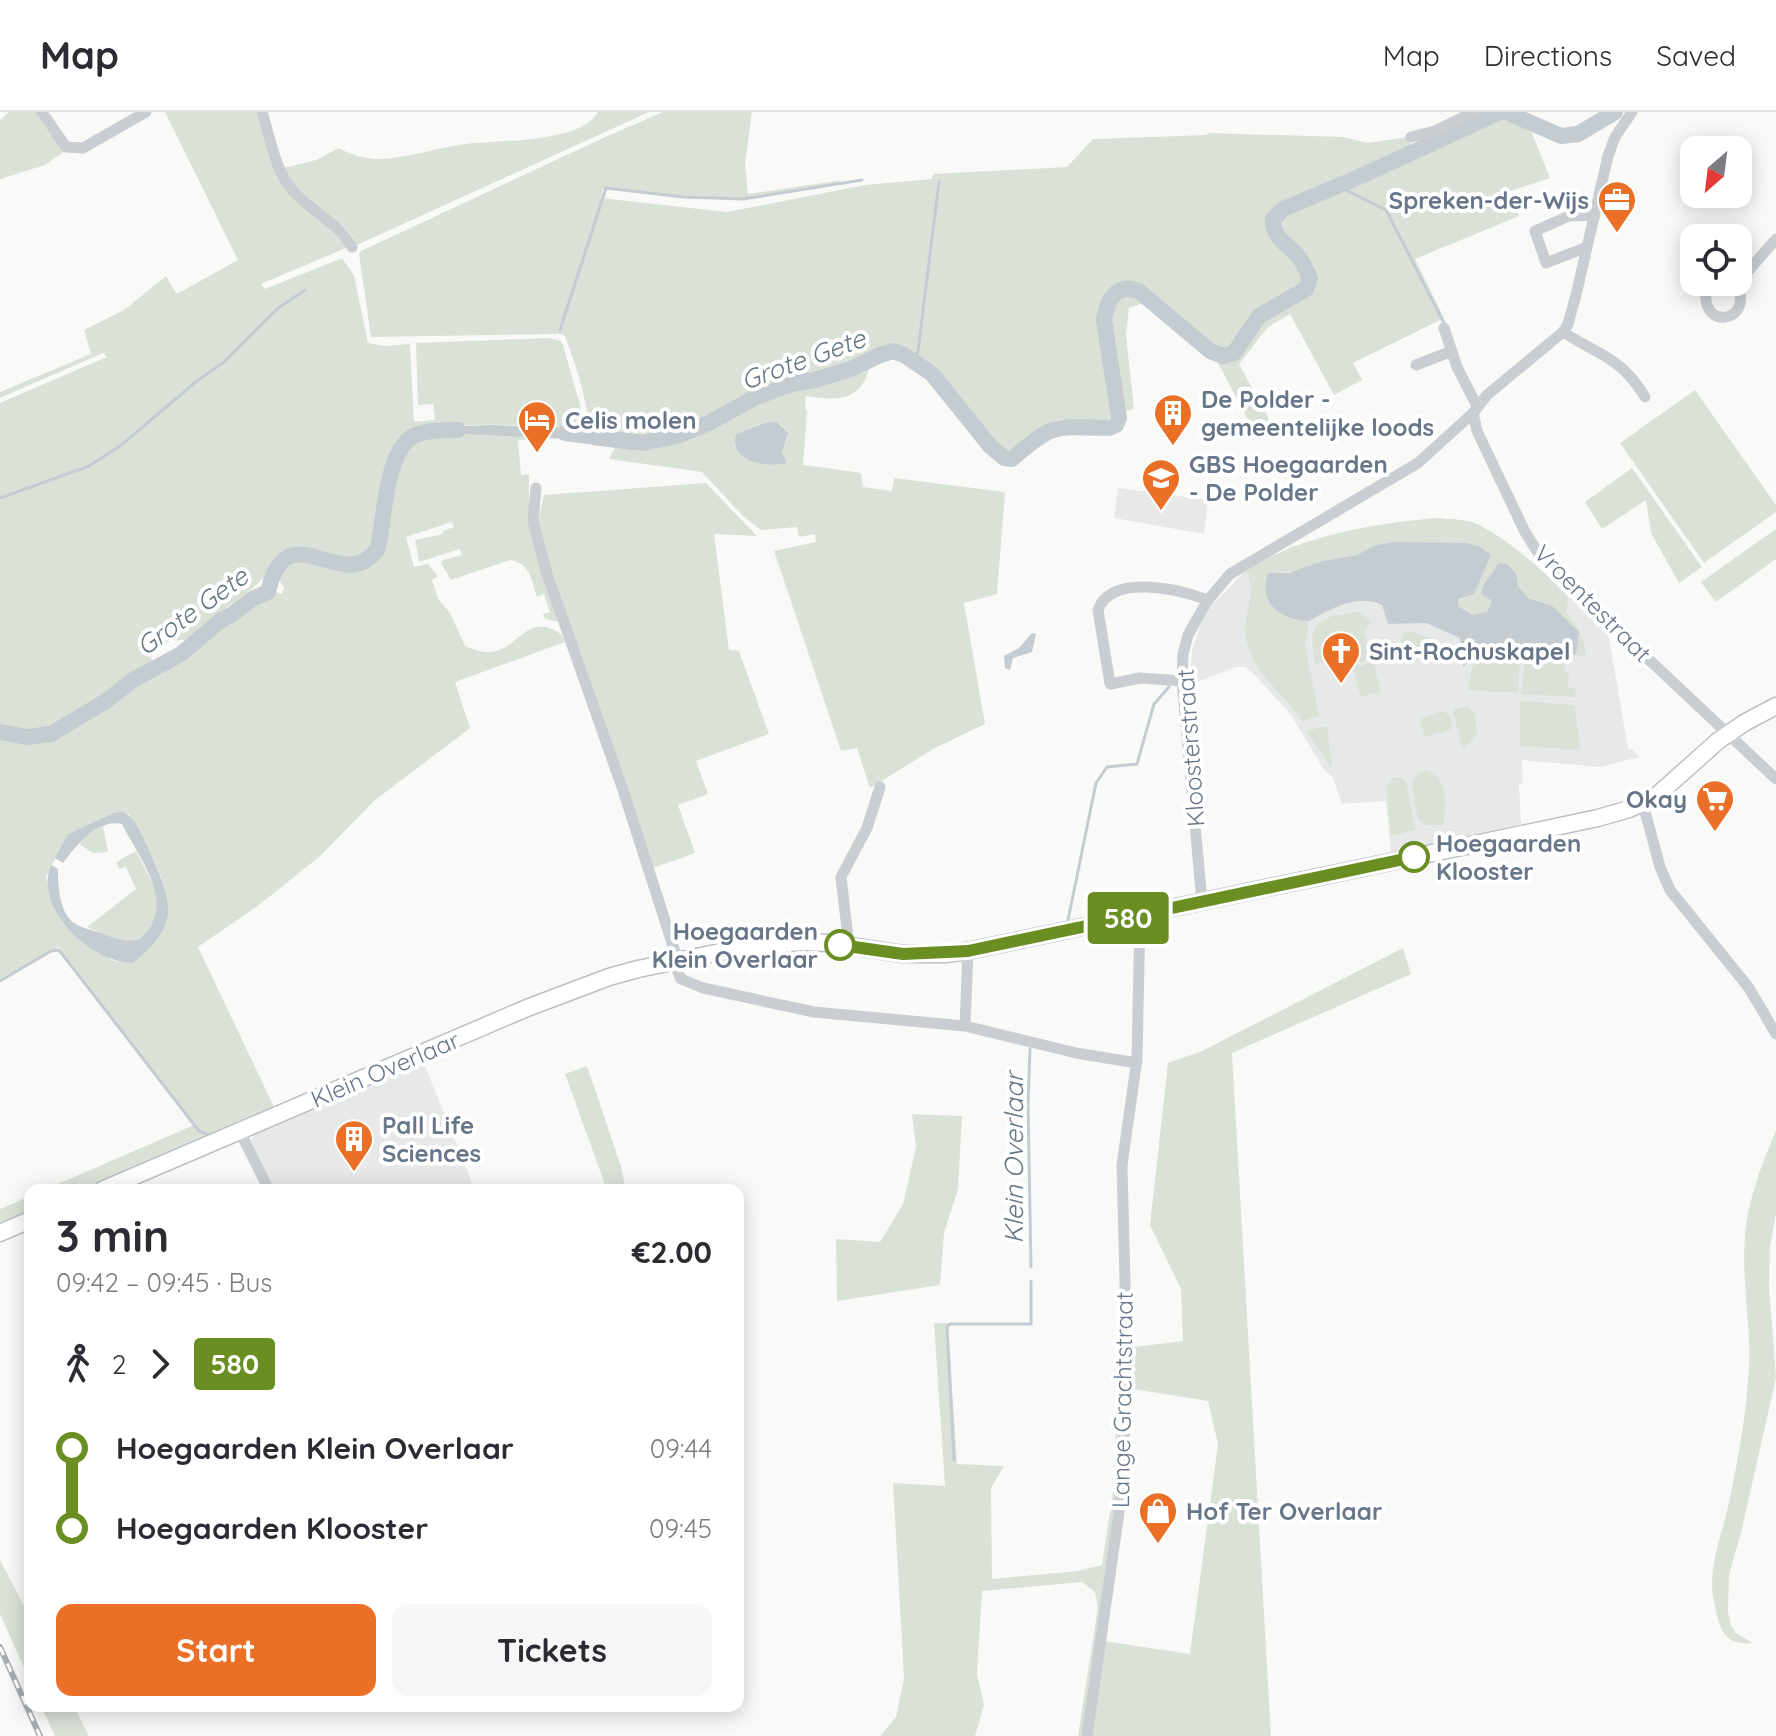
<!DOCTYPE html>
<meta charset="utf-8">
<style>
body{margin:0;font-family:Quicksand,sans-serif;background:#f7f7f7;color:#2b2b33;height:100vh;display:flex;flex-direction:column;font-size:30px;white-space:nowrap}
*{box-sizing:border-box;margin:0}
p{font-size:26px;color:#7c7c81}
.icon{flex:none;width:44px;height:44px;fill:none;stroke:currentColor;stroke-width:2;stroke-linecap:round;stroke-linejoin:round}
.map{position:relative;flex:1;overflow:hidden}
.details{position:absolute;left:24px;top:1072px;width:720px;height:528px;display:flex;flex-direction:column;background:#fff;border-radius:16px;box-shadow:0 4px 20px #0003}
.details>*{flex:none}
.badge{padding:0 16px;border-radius:6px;font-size:28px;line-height:52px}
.needle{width:52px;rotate:208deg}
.tools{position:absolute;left:1680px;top:24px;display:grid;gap:16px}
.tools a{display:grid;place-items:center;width:72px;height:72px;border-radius:16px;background:#fff;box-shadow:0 4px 20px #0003;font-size:40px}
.map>.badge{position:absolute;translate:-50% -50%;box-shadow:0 0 0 4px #fff}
.legs{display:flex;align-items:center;gap:12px;height:88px;padding:0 32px;font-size:26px}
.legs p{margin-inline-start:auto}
.headline{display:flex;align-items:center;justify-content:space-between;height:136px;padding:0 32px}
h1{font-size:44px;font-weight:700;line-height:60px}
.primary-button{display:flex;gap:16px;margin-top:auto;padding:16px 32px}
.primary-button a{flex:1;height:92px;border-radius:16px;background:#ea7027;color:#fff;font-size:32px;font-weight:700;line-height:92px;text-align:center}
.primary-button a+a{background:#f7f7f7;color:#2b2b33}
ul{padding:0 32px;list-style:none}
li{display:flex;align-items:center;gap:28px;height:80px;font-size:30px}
li i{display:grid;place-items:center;width:12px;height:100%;margin:0 10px;background:currentColor}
li i::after{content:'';width:20px;height:20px;margin:-10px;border:6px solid;border-radius:50%;background:#fff}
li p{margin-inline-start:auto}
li:first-child i{background:linear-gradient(#0000 50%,currentColor 0)}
li:last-child i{background:linear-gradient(currentColor 50%,#0000 0)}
header{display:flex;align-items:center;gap:48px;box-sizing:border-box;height:112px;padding:0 40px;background:#fff;border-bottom:2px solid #e1e1e2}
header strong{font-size:38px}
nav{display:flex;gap:44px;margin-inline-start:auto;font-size:28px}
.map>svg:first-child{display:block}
.built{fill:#e7e9e9}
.green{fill:#dae2d8;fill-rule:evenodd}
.water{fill:#c4ccd2}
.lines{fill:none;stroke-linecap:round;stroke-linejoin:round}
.stream{stroke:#c4ccd2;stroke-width:3}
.river{stroke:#c4ccd2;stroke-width:16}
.secondary-casing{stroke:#bcc0c6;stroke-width:19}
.minor{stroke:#cacdd1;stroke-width:11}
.secondary{stroke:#fff;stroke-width:16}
.rail-casing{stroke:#a8adb4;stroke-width:6}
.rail{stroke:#fff;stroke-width:3;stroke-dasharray:9;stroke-linecap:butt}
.line-1-casing{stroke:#fff;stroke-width:18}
.line-1{stroke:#6b8e23;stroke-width:12}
.stop-1-dot{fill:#fff;stroke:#6b8e23;stroke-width:4}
.labels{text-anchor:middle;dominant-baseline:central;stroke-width:8;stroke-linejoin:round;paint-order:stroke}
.poi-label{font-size:24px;font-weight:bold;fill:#68768a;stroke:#fff;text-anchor:start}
.street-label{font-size:24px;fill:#68768a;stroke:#fff}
.stop-label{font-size:24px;font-weight:bold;fill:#68768a;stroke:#fff;text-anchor:start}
.water-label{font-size:26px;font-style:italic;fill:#637784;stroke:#fff}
</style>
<header>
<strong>Map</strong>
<nav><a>Map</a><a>Directions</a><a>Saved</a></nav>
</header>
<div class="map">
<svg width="1776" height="1624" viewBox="0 0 1776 1624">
<rect width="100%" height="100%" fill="#f9faf8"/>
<path class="built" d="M1118,376L1208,388L1204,422L1114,406Z
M1437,406L1473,410L1524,444L1608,520L1628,637L1633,638L1639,645L1600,655L1522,648L1523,671L1519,672L1521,712L1391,740L1386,689L1342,692L1333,666L1323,656L1291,603L1252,560L1245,555H1236L1192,572L1190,562L1192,539L1200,514L1212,493L1244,460L1274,442L1276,444L1290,435L1372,415Z
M423,949L475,1078H274L253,1035L251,1028L255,1021Z"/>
<path class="green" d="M9,0H38L65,39L45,53L0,67V8Z
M165,0H259L281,68L325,106L348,135L261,172L265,177L342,146L354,163L368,231L385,234L410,232L414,310L435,308L433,292L418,293L416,231L550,226L561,229L563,233L587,318L586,322L574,321L571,316C519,313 466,310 414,318L391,347L375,437C348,471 321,428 294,436C280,440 272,456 263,466C251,480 234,489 219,501C209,508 201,519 192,528C178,527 161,529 150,541L152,549L84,598L87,606L118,587L140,568L189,543L220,512L233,506L249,493L275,480L282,482L284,476L277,464L289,449L300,445C317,448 335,460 353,458C411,453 369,342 421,325C458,314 518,326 557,327L518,328L521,363L529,362V397L558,510L545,507L543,502L550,500L544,482L537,485C531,467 530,451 510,448L451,468L441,451L443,448L462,443L460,437L419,450L415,428L443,422V419L454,415L452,410L406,425L414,455L428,452L438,464L432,468L438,487L450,501L465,534C475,538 485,542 496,539C517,534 527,506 552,517C559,520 563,523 565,530L455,570L470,616L374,689L319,745L259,793L198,835L275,997L83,1078H44L194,1013L59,835L0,867V291L107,245L103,241L0,286V280L91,242L84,218L124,198L166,164L177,182L238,148ZM129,702C142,730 184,788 162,816C153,829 138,840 127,851L111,848L52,791L46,765L68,722Z
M598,0H649L357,133C344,105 323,107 305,88C296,80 290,66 283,56L316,48L339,36C351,43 366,47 380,47C407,46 432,37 459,33C492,27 580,33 598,0Z
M663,0H752L745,53L748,82L836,69L847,71L743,88L683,86L603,77L601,86L727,100L865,73L932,67L933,62L1067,55L1093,27L1207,23L1208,21L1343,25L1367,31L1408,25L1411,35L1363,61L1289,90L1272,103L1268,113L1270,119C1282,135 1315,158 1301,178L1257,202L1236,233L1229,238L1213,237L1205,231C1181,209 1112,125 1100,204L1114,301L1107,309L1058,308L1040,318L1007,342C984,317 932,244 900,236C879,232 855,250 838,258C818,267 793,265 772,273C737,288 705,313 668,323C641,330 615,317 589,321C588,288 576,255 565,224L561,222L371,225L359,142L361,139L603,26Z
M1507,4L1531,19L1550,66L1510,79L1519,104L1415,147L1444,206L1353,251L1362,268L1334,283L1290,202L1268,215L1239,252L1275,318L1258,327L1216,247L1236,245L1258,211L1309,181L1315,169L1305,146L1277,117V111L1284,104L1497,5Z
M1122,182L1134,183L1146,190L1129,196L1126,223L1134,297L1125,299L1111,213L1115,186Z
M870,253C862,290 837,289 806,284L805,297L807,298L803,353L856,360L861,361L863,375L892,379L894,366L1005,380L997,482L964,491L985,612L935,636L870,676L857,636L841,639L774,439L816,430L815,422L799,425L797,415L761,418L742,403L702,360L609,347L615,335L655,337L717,314L787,278L829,272ZM763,311L780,312L788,321L782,342L736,322Z
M1695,278L1776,393V400L1704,451L1620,331Z
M1632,356L1702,455L1679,471L1651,421L1646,388L1602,417L1585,390Z
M706,371L757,424L714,422L729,538L739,539L769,622L696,649L708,682L678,693L695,741L653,756L546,443L538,409L544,383Z
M1438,406C1449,407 1464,407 1475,411C1510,428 1541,457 1568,484L1567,502C1580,517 1585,526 1586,546L1576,543L1579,519L1538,488L1528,487L1518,474L1516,461L1499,451L1484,472L1493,489L1487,500L1472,503L1458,494L1457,488L1474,482L1491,443L1467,431L1396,430L1377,433L1357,443L1323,449L1301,458L1279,460L1300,508L1309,509L1305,534L1319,604L1302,609C1285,583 1251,559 1246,527C1242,503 1258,482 1246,459C1299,424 1373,411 1438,406Z
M1776,417V447L1716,490L1701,470Z
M1359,500L1372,510L1364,519L1372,544C1366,551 1362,551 1353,549L1351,545L1315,552L1312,529L1314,516L1331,504Z
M1415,520L1447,534L1452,540L1403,536L1401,526L1404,521Z
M1520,542L1518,581L1468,578L1472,554L1493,544Z
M1525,543L1564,545L1565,560L1569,561L1568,575L1576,577L1575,585L1521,582Z
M1373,548L1381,580L1361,585L1352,553L1362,554Z
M1520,589L1575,593L1580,635L1576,638L1520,634Z
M1467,594L1475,602L1477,623L1463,638L1453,600L1455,597Z
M1444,599C1452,605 1453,609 1450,618L1424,625L1420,606Z
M1327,614L1332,656L1306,619Z
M1425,658C1448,662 1447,695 1443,713H1426L1418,708L1412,675L1415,665Z
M1400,665L1406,670L1416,718L1391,724L1386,674L1393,666Z
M103,714L108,740L93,741L79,732L90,721Z
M136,739C143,753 151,766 156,780C160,790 159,802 154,811C139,841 110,825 87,815L136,777L126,755L119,757L116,750Z
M1403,836L1411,862L1232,941L1271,1624H1089L1104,1529L1190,1542L1218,1332L1208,1289L1127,1276L1126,1236L1183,1229L1181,1177L1150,1113L1168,951L1202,939Z
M587,954L622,1057L625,1077L607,1078L565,962Z
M912,1002L962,1004L958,1077L944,1121L940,1173L837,1189L836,1127L880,1130L903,1092L916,1035Z
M1776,1019V1101L1770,1135L1769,1174L1776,1266L1741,1421L1729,1462L1728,1500L1731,1513L1736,1521L1753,1531C1722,1534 1720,1516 1714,1490C1707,1458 1721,1425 1728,1395C1737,1354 1745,1310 1748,1269C1753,1221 1741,1171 1745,1123C1748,1089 1762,1050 1776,1019Z
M30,1084V1100L0,1113V1097Z
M934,1211H948L957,1352L1004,1354L991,1376L992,1467L1078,1459L1102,1453L1114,1374L1117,1271L1121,1273V1350L1083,1624H1078L1098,1495L1095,1480L1082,1470L982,1479L977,1562L984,1593L975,1624H880L896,1605L904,1566L893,1371L945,1374Z
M0,1448L30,1505V1569L0,1502Z
M41,1594H74L89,1624H55Z"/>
<path class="water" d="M777,310L788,321L782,341L787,351C766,356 729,350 736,322L764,311Z
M492,313L571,316L575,321L586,322V328L466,322L441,323L437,315Z
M594,320L636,326L633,338L592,333L589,321Z
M1396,430L1468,431L1480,435L1491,443L1474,482L1458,487V494L1472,503L1487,500L1492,489L1481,482L1484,472L1499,451L1507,452L1516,461L1518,474L1528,486L1552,494L1579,520L1576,543L1532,533L1477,542L1463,555L1460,526L1426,511L1388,512L1382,493C1358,481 1330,497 1309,509C1280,508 1258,491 1268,461H1289L1323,449L1357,443L1376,433Z
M1032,521L1036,522L1032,540L1013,546L1010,558L1005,556L1004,544L1019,536Z
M123,700C136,706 142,724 148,736C171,788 184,810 133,851C91,851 33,796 51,753L58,757C58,773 59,800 74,811C81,816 95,819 104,822C116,827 129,831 141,826C178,792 140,748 122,712C97,707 77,733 63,751L55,746L68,722L114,701Z"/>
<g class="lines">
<path class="stream" d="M1338,74L1386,98L1444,211
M560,218L606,76L683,85L743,87L862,68
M913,249L918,239L939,70
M0,386L89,354L120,334L197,269L224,250L277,197L305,178
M1068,808L1096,671L1107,655L1137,652L1154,592L1169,575
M0,869L51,839L59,838L199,1019L207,1022
M1030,937L1028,991L1031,1155
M954,1348L947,1215L950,1212H1031V1169"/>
<path class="river" d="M1506,0L1561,24L1578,22L1615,0
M565,321L643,331L677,324L711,310L754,286L791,272L815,268L851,257L880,243L893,239L904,243L932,262L990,334L1004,346L1012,347C1054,310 1055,315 1109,316L1116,313L1119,306L1104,208C1107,187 1118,169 1140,180L1210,239L1223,244L1234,241L1259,204L1306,177L1310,166C1307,160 1304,152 1300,147C1290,133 1272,127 1273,107L1283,97L1359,65L1500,0
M0,620L27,625L51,622L106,589L133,568L181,542L221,508L231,503L252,487L268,480C287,396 344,487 378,436C384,407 386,346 409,327C421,317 443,319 458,318"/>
<defs>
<path id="secondary" d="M102,1078L527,896L609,865L638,857L735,837L798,830L831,831L903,842H946L968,839L1598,706L1629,697L1654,686L1718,629L1744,611L1776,594
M0,1121L30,1108"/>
</defs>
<use href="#secondary" class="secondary-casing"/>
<path class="minor" d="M42,0L66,35L83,36L146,0
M262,0C270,25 275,58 292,78C311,100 337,109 352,135
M1411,25L1435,19L1474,0
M1587,135L1546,151L1535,119L1569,104L1595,103
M1718,170L1706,182C1703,216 1749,211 1739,178L1727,170
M1735,174L1776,127
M1444,216L1457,255L1477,294
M1563,220C1600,244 1621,245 1645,285
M1416,253L1452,239
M1473,301L1477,319L1525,420L1537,439L1561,465L1776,667
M536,376L533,409L547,462L623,678L675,840L673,849L681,867L703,876L814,900L965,914
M1182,569L1140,566L1110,572L1098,498C1111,461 1179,477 1208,488
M1643,692L1660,755L1670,778L1749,876L1776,922
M1202,790L1182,569L1183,542L1188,523L1208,488L1230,462L1418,351L1473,301L1487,283L1563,220L1568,212L1576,183L1608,44L1615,25L1632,0
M849,834L841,765L867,716L880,675
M968,839L965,914L1076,941L1137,951
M240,1020L269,1078
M1087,1624L1124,1365L1125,1170L1122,1053L1137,947L1140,803"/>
<use href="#secondary" class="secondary"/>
<defs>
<path id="rail" d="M0,1535L40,1624"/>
</defs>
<use href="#rail" class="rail-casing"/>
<use href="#rail" class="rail"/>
</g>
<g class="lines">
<defs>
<path id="line-1" d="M840,833L903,842L968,839L1414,745"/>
</defs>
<use href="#line-1" class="line-1-casing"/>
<use href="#line-1" class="line-1"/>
</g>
<defs>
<symbol id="office-pin" viewBox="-11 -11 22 30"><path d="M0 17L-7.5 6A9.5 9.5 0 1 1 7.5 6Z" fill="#ea7027" stroke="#fff"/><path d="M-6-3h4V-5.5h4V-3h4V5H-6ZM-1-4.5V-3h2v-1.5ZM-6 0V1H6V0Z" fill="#fff"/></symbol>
<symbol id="building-pin" viewBox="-11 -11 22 30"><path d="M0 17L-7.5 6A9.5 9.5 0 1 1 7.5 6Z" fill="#ea7027" stroke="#fff"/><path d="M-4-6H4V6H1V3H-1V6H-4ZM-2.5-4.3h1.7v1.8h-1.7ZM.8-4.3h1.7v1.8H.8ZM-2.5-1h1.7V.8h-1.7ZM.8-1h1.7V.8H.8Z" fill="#fff"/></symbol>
<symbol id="hotel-pin" viewBox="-11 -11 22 30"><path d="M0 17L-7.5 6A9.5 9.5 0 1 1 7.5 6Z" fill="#ea7027" stroke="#fff"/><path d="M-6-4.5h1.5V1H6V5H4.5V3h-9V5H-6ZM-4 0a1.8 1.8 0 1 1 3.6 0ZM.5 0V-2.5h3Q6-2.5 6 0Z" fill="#fff"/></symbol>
<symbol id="school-pin" viewBox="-11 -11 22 30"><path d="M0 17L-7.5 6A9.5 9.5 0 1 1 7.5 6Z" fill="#ea7027" stroke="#fff"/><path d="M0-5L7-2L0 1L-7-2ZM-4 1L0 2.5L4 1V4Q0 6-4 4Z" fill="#fff"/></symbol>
<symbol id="church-pin" viewBox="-11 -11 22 30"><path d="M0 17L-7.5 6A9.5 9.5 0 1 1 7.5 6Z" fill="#ea7027" stroke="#fff"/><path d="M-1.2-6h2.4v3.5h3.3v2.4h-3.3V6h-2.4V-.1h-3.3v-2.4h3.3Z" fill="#fff"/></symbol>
<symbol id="supermarket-pin" viewBox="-11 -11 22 30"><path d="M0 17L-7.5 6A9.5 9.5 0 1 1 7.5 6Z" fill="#ea7027" stroke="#fff"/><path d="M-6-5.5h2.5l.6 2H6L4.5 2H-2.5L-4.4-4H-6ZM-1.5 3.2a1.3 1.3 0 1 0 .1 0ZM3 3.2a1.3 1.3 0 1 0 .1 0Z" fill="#fff"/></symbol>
<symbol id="shop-pin" viewBox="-11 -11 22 30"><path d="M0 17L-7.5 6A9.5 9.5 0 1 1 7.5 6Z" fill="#ea7027" stroke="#fff"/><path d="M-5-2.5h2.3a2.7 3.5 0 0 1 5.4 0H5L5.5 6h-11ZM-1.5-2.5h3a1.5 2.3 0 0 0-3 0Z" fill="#fff"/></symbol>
</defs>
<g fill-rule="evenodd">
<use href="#office-pin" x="1595" y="66" width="44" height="60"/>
<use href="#building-pin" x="1151" y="279" width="44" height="60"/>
<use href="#hotel-pin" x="515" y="286" width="44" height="60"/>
<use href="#school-pin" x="1139" y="344" width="44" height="60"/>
<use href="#church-pin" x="1319" y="517" width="44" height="60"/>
<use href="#supermarket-pin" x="1693" y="665" width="44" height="60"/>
<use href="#building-pin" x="332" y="1005" width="44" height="60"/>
<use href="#shop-pin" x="1136" y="1377" width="44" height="60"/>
</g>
<g class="stop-1-dot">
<circle cx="1414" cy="745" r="14"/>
<circle cx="840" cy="833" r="14"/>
</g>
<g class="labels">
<g class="poi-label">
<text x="1589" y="88" text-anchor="end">Spreken-der-Wijs</text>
<text x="1201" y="287">De Polder -<tspan x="1201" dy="28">gemeentelijke loods</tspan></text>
<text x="565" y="308">Celis molen</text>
<text x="1189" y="352">GBS Hoegaarden<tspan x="1189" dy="28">- De Polder</tspan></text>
<text x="1369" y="539">Sint-Rochuskapel</text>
<text x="1687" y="687" text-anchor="end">Okay</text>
<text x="382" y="1013">Pall Life<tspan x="382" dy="28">Sciences</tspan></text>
<text x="1186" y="1399">Hof Ter Overlaar</text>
</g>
<g class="street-label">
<text transform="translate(1593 491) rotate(45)">Vroentestraat</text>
<text transform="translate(1190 636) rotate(-94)">Kloosterstraat</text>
<text transform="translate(385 957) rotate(-23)">Klein Overlaar</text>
<text transform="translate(1122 1288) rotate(-89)">Lange Grachtstraat</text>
</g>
<g class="stop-label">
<text x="1436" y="731">Hoegaarden<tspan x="1436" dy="28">Klooster</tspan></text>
<text x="818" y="819" text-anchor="end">Hoegaarden<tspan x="818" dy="28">Klein Overlaar</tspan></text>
</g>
<g class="water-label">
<text transform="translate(803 247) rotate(-20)">Grote Gete</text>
<text transform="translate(192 499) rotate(-36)">Grote Gete</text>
<text transform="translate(1013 1046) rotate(-90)">Klein Overlaar</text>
</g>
</g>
</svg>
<div class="tools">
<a><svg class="needle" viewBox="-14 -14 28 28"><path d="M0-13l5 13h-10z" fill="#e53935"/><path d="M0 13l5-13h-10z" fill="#7c7c81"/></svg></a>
<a><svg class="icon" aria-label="locate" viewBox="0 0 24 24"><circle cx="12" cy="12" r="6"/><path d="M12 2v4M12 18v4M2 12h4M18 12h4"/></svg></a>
</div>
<b class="badge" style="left:1128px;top:806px;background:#6b8e23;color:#fff">580</b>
<section class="details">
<div class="headline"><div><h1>3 min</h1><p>09:42 – 09:45 · Bus</p></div><b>€2.00</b></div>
<div class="legs"><svg class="icon" aria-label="walk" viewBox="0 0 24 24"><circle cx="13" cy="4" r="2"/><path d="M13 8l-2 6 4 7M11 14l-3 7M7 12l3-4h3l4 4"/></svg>2<svg class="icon" aria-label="forward" viewBox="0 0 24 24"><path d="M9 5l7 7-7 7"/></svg><b class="badge" style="background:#6b8e23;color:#fff">580</b></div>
<ul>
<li><i style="color:#6b8e23"></i><b>Hoegaarden Klein Overlaar</b><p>09:44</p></li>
<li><i style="color:#6b8e23"></i><b>Hoegaarden Klooster</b><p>09:45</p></li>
</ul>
<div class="primary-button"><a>Start</a><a>Tickets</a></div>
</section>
</div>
